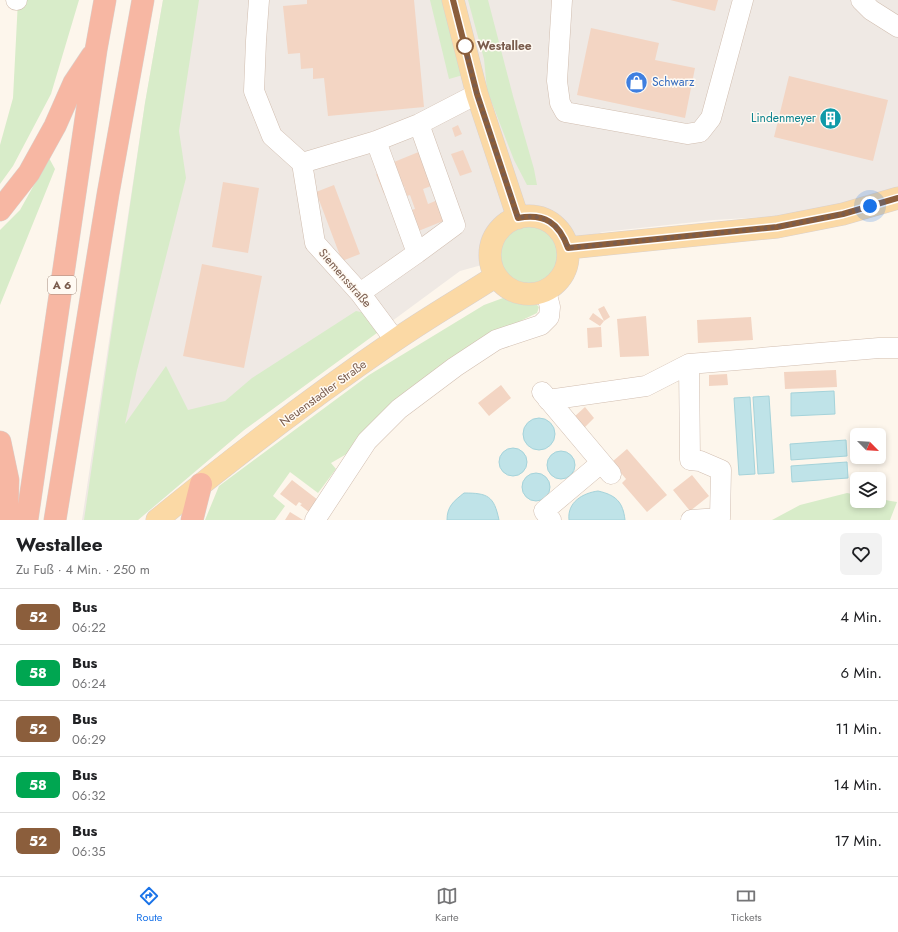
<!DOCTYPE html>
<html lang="de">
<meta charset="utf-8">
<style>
body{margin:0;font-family:Jost,sans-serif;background:#f2f2f2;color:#202124;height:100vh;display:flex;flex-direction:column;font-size:15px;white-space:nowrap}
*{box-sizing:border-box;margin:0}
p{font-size:13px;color:#757577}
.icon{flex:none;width:22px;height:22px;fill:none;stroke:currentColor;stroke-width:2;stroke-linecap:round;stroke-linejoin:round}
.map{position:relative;height:520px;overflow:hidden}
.details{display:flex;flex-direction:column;background:#fff;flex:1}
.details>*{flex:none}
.badge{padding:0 8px;border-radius:6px;font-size:14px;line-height:26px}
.needle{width:26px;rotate:114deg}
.tools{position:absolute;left:850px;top:428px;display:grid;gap:8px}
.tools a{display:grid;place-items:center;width:36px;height:36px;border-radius:6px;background:#fff;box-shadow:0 2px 6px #0003;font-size:20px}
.you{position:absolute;width:20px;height:20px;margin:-10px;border:3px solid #fff;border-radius:50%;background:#1a73e8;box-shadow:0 0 0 6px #1a73e833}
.map>.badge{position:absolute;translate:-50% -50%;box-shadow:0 0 0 2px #fff}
.round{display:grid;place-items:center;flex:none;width:42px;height:42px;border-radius:6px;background:#f2f2f2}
.overview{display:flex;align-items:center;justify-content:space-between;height:68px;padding:0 16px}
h1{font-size:19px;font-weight:700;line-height:30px}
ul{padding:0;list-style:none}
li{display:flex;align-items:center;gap:12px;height:56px;padding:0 16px;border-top:1px solid #e0e0e0}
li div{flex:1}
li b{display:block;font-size:15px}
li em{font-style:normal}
li .badge{min-width:44px;font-weight:700;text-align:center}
.tabs{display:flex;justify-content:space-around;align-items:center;height:56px;border-top:1px solid #e0e0e0;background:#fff;font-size:11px;color:#757577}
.tabs a{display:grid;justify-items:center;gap:2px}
.tabs .on{color:#1a73e8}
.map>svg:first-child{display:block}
.industrial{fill:#efe9e4}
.green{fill:#d8ecc9}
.water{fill:#bfe3e8;stroke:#a5d3da}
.building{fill:#f3d5c3}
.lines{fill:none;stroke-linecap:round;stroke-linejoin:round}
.minor-casing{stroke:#d1beb0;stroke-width:21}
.major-casing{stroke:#dad1cd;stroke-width:23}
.highway-casing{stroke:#dad1cd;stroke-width:23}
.minor{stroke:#fff;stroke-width:20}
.major{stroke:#fbd9a5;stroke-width:22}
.highway{stroke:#f7b7a3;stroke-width:22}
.line-casing{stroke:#fff;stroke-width:9}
.line{stroke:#8b5e3c;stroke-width:6}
.walk{stroke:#7a5c4d;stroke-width:4;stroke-dasharray:0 7.2}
.stop-dot{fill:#fff;stroke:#8b5e3c;stroke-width:2}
.labels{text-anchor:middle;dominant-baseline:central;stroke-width:3;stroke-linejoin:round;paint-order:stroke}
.shield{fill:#fffaf3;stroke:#a28b7f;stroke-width:1}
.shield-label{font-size:11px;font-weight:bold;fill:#7a5c4d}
.stop-label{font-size:12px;font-weight:bold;fill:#7a5c4d;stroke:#fffaf3;text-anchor:start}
.shop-label{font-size:12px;fill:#366cbe;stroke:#fffaf3;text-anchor:start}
.culture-label{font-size:12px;fill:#0d838f;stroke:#fffaf3;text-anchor:end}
.street-label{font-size:12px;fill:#7a5c4d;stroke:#fffaf3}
</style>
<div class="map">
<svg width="898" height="520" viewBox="0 0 898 520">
<rect width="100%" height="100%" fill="#fdf6ec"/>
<path class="industrial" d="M163,0H898V189L800,215L714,220L603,232L460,271L244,430L138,520H82L145,103Z"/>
<path class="green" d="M18,0H79L51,94L13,166L0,184V145L13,98Z
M163,0H199L179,131L186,178L137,370L125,424L166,366L188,410L225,401L252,378L356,311L370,314L381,330L244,430L138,520H84L145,103Z
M430,0H443L463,75L449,79Z
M468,0H488L513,96L534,169L537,185H527L514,160L487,90L484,59Z
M49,158L55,169L0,305V230L20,210Z
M490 255a39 39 0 1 1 78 0a39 39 0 1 1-78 0Z
M503,298L535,303L539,307L537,313L512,325L357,448L331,463L336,469L318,493L290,472L273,496L285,506L275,520H205L219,486L369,375L484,305Z
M847,493L857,495V501H879V499L897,502L890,520H772L800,505Z"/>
<path class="water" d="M834,391L835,414L791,416V393Z
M769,396L774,473L758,474L753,397Z
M750,397L755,474L739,475L734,398Z
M523 434a16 16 0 1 1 32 0a16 16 0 1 1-32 0Z
M846,440L847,456L791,460L790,444Z
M499 462a14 14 0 1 1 28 0a14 14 0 1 1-28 0Z
M547 465a14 14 0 1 1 28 0a14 14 0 1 1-28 0Z
M847,462L848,478L792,482L791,466Z
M522 487a14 14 0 1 1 28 0a14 14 0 1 1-28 0Z
M598,491C616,495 623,502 625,520H569C567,502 583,493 598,491Z
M464,493C488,493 494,496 499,520H447C447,506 454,501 464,493Z"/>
<path class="building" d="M307,0H414L424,107L328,116L324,78L313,79V68L301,69L300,53L288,54L283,6L307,4Z
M670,0H718L715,11Z
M591,28L659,43L655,60L695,68L685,118L577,95Z
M789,76L888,100L873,161L774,137Z
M458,125L462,134L455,137L452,128Z
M463,150L472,172L460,176L451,154Z
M421,151L434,185L423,189L428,204L450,195L458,215L416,232L408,211L415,209L410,195L407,196L404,186L384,194L376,174L396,167L394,162Z
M223,182L259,188L248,253L212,247Z
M334,185L360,254L342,261L316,192Z
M202,264L262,276L244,368L183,356Z
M604,306L610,317L604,321L598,309Z
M593,313L604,321L600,326L589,319Z
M646,316L649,356L620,357L617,319Z
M751,317L753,340L698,343L697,320Z
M601,327L602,347L588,348L587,328Z
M836,370L837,387L785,389L784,372Z
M727,374L728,385L709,386V375Z
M501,385L511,398L489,416L478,403Z
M585,407L594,418L584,428L574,417Z
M851,438H857V449H851Z
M627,449L667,495L647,512L622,483L626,479L612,462Z
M692,475L709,496L690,511L673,490Z
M292,480L318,500L309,512L300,505L302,504L299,502L296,506L280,494Z
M290,512L303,520H285Z"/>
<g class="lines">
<defs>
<path id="minor" d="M16,0H17
M259,0L256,41L254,91L272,136L302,163L315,243L360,293L395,340
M562,0L557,81L560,103L565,112L687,134L700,132L711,118L743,0
M861,0L871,10L898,27
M302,163L376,141L419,124L477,94
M417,253L455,225L419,124
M360,293L417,253L376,141
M689,364L690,460L700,461L721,470L720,518L691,520
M542,392L611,474
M548,400L646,386L689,364L879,348H898
M315,520L367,441L399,409L455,367L496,340L541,325L549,317L550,307L546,291
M551,520L544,511L601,463"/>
<path id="major" d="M453,0L477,94L518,218
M490 255a39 39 0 1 1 78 0a39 39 0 1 1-78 0Z
M568,248L777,227L843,214L898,198
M157,520C234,457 312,397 394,341C427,318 462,298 496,276"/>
<path id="highway" d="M0,210L29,173L55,126L74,83L92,56
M0,442L8,480L7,512L12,520
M27,520L96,50L105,0
M55,520L108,194L143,0
M192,520L201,484"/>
</defs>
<use href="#minor" class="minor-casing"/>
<use href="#major" class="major-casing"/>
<use href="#highway" class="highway-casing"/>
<use href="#minor" class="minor"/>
<use href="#major" class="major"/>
<use href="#highway" class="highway"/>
</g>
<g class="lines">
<defs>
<path id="line" d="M453,0L477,94L518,218C545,213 559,223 568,248L777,227L843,214L898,198"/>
</defs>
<use href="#line" class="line-casing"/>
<use href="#line" class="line"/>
<path class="walk" d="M465,46L464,45L477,94L518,218C545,213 559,223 568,248L777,227L843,214L870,206"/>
</g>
<defs>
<symbol id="shop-disc" viewBox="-11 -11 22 22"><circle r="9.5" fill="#3f7fe0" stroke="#fffaf3"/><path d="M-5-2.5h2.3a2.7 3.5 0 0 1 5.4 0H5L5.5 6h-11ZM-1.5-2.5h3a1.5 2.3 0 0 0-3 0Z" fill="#fff"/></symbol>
<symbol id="building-disc" viewBox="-11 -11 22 22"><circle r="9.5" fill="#0f9aa8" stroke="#fffaf3"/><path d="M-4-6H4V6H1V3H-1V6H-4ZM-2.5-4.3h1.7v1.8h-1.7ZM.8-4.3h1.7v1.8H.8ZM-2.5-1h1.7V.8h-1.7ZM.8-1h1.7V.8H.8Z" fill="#fff"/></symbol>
</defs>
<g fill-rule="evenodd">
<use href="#shop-disc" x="624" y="70" width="25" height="25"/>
<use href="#building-disc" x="818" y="106" width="25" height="25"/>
</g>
<circle class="stop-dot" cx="465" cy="46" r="8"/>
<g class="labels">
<rect class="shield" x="48" y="276" width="28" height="18" rx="3"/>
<g class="shield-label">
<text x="62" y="285">A 6</text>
</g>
<g class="stop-label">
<text x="477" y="46">Westallee</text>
</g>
<g class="shop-label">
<text x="652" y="82">Schwarz</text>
</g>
<g class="culture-label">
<text x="816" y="118">Lindenmeyer</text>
</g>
<g class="street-label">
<text transform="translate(345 278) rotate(49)">Siemensstraße</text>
<text transform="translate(323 393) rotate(-36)">Neuenstadter Straße</text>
</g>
</g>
</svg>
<div class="tools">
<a><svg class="needle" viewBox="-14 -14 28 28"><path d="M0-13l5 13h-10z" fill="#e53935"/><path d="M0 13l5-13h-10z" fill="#757577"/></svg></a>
<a><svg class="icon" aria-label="layers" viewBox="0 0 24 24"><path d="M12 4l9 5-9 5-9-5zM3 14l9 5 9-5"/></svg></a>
</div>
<div class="you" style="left:870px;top:206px"></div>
</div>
<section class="details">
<div class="overview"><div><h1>Westallee</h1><p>Zu Fuß · 4 Min. · 250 m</p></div><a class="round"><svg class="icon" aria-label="heart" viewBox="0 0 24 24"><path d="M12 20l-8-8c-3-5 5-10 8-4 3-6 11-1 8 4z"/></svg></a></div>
<ul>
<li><span class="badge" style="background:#8b5e3c;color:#fff">52</span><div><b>Bus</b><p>06:22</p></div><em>4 Min.</em></li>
<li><span class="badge" style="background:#00a651;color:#fff">58</span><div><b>Bus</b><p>06:24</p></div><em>6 Min.</em></li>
<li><span class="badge" style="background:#8b5e3c;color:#fff">52</span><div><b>Bus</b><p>06:29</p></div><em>11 Min.</em></li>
<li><span class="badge" style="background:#00a651;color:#fff">58</span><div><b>Bus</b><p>06:32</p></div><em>14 Min.</em></li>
<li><span class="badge" style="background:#8b5e3c;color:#fff">52</span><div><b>Bus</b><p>06:35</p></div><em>17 Min.</em></li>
</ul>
</section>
<nav class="tabs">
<a class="on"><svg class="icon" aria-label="directions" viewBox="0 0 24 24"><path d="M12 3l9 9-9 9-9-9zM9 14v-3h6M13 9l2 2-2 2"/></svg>Route</a>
<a><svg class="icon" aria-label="map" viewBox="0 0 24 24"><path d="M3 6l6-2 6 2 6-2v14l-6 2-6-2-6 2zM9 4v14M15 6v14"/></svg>Karte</a>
<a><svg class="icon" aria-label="tickets" viewBox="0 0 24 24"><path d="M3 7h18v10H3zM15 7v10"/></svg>Tickets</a>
</nav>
